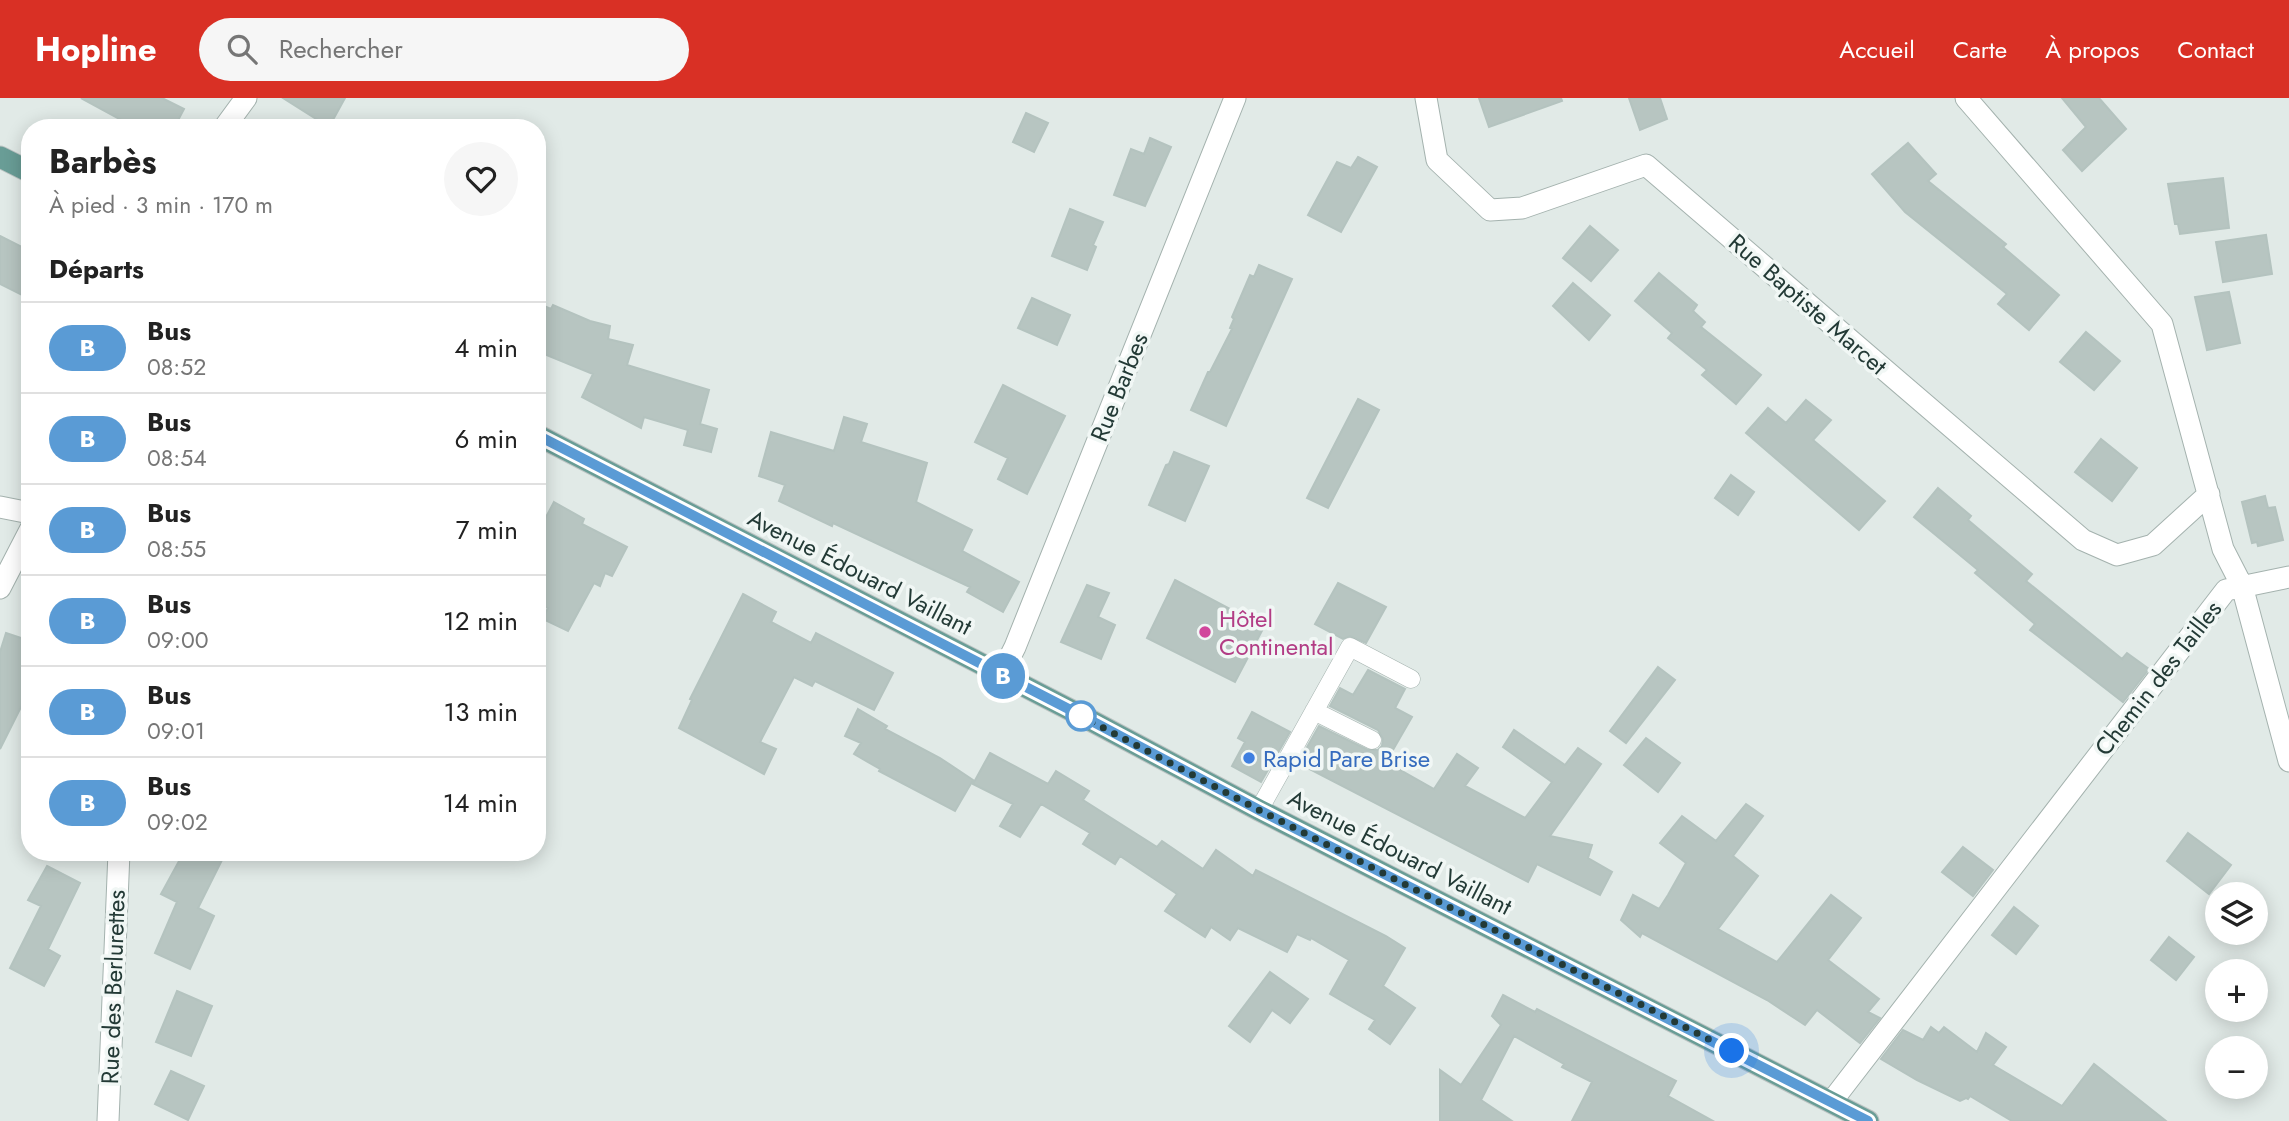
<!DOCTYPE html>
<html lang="fr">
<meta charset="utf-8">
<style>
body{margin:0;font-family:Jost,sans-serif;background:#f6f6f6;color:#222;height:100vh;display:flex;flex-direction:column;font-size:26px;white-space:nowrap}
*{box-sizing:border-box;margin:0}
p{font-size:23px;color:#767676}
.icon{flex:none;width:38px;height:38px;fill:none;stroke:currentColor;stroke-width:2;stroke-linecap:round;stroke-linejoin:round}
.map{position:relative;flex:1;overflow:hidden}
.side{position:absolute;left:21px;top:21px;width:525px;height:742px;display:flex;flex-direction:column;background:#fff;border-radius:28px;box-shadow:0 4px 18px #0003}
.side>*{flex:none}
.badge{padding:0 14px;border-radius:23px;font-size:24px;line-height:46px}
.fabs{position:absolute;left:2205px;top:784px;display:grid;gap:14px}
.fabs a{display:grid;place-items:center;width:63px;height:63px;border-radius:50%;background:#fff;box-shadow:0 4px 18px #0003;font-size:35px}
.you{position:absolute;width:35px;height:35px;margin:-18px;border:5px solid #fff;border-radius:50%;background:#1a73e8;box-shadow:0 0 0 10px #1a73e833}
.map>.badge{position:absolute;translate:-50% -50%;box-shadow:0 0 0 4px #fff}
h2{padding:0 28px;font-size:26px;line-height:63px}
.round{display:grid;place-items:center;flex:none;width:74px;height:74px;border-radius:37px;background:#f6f6f6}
.head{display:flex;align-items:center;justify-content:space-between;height:119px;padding:0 28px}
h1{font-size:33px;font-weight:700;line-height:52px}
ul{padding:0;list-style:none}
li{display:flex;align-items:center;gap:21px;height:91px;padding:0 28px;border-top:2px solid #e0e0e0}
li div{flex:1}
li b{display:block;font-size:26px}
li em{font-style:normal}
li .badge{min-width:77px;font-weight:700;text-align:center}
header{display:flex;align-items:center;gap:42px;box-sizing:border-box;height:98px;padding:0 35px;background:#d93025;color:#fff}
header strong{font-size:33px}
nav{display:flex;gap:38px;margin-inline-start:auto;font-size:24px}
.search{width:490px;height:63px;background:#f6f6f6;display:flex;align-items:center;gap:18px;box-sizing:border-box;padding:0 24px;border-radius:38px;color:#767676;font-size:26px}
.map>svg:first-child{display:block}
.building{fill:#b7c5c1;stroke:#b4c3bf;stroke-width:2}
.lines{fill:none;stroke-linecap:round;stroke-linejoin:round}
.service-casing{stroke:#a4b2ae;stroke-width:19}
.minor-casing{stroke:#a4b2ae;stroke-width:23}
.primary-casing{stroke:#bdc4c3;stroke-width:23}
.service{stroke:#fff;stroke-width:18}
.minor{stroke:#fff;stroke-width:21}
.primary{stroke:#699d96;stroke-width:21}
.line-casing{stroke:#fff;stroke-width:16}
.line{stroke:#5a9bd5;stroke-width:10}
.walk{stroke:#233a36;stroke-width:7;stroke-dasharray:0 12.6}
.hotel-dot{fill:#d1479c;stroke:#f1f7f5;stroke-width:2.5}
.stop-dot{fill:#fff;stroke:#5a9bd5;stroke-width:3.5}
.shop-dot{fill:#3f7fe0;stroke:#f1f7f5;stroke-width:2.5}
.labels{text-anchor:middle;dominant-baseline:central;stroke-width:7;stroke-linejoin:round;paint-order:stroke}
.street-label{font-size:24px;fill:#233a36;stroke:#f1f7f5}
.hotel-label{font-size:24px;fill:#b23c85;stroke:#f1f7f5;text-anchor:start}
.shop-label{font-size:24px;fill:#366cbe;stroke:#f1f7f5;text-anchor:start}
</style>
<header>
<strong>Hopline</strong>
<div class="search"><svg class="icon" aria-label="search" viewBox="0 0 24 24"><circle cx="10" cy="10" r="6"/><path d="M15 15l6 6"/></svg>Rechercher</div>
<nav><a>Accueil</a><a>Carte</a><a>À propos</a><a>Contact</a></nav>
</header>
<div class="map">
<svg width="2289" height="1023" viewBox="0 0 2289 1023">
<rect width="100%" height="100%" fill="#e1eae7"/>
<path class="building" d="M81,0H162L184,11L174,30H136Z
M283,0H345L329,29Z
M1479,0H1561L1562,3L1489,29Z
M1629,0H1660L1667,21L1640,32Z
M2062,0H2099L2126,31L2082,73L2063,52L2086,29Z
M1026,15L1048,25L1034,54L1013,44Z
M1150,40L1171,49L1145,108L1114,97L1131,51L1144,56Z
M1908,45L1936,76L1928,83L2006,146L2003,149L2059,197L2029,232L1998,206L2007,196L1905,114L1872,76Z
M1358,59L1377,69L1341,134L1308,117L1337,64L1351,70Z
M2223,80L2229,130L2180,136L2178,126H2175L2168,86Z
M1070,111L1103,124L1093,147L1096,149L1087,172L1052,158Z
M1590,128L1618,152L1591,183L1563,160Z
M2266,137L2272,176L2223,184L2216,144Z
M0,138L30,153V201L0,186Z
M1259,167L1292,181L1226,328L1191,312L1208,274H1210L1232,231L1230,230L1234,221L1232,219L1250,177L1254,179Z
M1659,175L1697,207L1693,213L1705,224L1701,229L1761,277L1736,306L1702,277L1707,272L1668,240L1672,235L1635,203Z
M1573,185L1610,217L1589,242L1553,208Z
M2229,194L2240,245L2207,252L2195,199Z
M1032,200L1070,217L1057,247L1018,230Z
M537,205L551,211L553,207L590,223L610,228L608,241L633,247L627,267L709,292L700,326L717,331L711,354L684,347L688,332L644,319L641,330L582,299L593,276L537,253Z
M2086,234L2120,263L2094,292L2060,264Z
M1003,287L1065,318L1027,396L998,381L1008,360L975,344Z
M1358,301L1379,312L1328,410L1307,400Z
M1806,302L1831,322L1813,342L1885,403L1859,432L1746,335L1768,310L1786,325Z
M844,319L867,326L861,344L927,365L916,404L972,432L962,453L1019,484L1003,514L967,494L970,489L833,425L832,428L779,403L785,387L759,378L771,334L834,353Z
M2101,341L2137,370L2112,403L2075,374Z
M1174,354L1209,368L1185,423L1149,407L1166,367L1169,366Z
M1731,377L1754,394L1738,417L1715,400Z
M1938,390L1971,418L1968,422L2032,476L2026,483L2122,561L2127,555L2149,571L2123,604L2030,532L2035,526L1975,475L1978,472L1914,419Z
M2265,398L2268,410L2275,409L2283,442L2258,448L2257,444L2252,445L2242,404Z
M554,404L584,421L582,426L627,449L612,478L605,475L600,488L594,485L568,533L543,521L548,510L537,505V436Z
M1175,482L1264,529L1235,584L1147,540Z
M1338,485L1386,509L1366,545L1350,538L1343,541L1315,526Z
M1087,487L1109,495L1098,519L1115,527L1101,561L1061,544Z
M743,496L776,514L771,524L811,545L816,535L893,575L874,612L815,583L812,588L794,579L760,644L776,651L764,676L679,630L692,602L690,601Z
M6,535L30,543V591L0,651V554Z
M1658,569L1675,582L1626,645L1610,633Z
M1368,572L1405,591L1395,610L1412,619L1386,664L1434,691L1457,656L1478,670L1465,688L1525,720L1552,684L1503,649L1514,632L1565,667L1578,650L1601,666L1550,738L1592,747L1588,760L1612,774L1600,797L1537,766L1528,784L1298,665L1319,628L1368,652H1378L1382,648L1383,641L1378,632L1330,608L1340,590L1353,597Z
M858,611L887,628L885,631L940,660L973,682L955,713L879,673L880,671L854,656L861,645L845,638Z
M1252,614L1290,634L1261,684L1232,668L1245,644L1238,640Z
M1646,640L1680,665L1658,694L1624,667Z
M990,655L1048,686L1056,673L1089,693L1083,702L1157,749L1162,743L1203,771L1216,752L1253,778L1256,772L1386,838L1405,850L1383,888L1415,910L1390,946L1369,931L1375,922L1330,896L1349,862L1311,840L1310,842L1297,836L1287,854L1238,830L1230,842L1211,829L1205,839L1165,813L1177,796L1120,758L1115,766L1083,746L1090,735L1041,706L1020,739L1000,728L1013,706L973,686Z
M1746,706L1763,718L1733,758L1758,778L1718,831L1777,864L1831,797L1861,820L1828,862L1879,901L1868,914L1880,920L1860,945L1817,912L1805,927L1767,902L1642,835L1640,839L1621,822L1633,797L1659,811L1668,797L1686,765L1660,745L1682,718L1716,743Z
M2188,735L2231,767L2209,796L2167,763Z
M1963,749L1993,772L1973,798L1942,774Z
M184,754H226L198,810L214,818L190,871L155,855L177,804L161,796Z
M47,768L80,785L48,851L60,858L44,888L10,870L41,808L28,802Z
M2014,809L2038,828L2016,856L1992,837Z
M2169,839L2194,859L2176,882L2151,862Z
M1270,874L1308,901L1290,925L1272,912L1250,944L1229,928Z
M177,893L212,908L191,958L156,944Z
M1503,897L1535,914L1537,911L1676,983L1668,998L1713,1023H1572L1592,984L1562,969L1564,966L1514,938L1481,1002L1512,1023H1440V972L1461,987L1501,927L1492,918Z
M1931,929L1939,935L1944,929L1977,954L1986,935L2006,949L1993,967L2062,1008L2094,966L2166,1023H2012L1970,998L1968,1001L1966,1000L1960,1003L1917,982L1881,961L1903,932L1923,942Z
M171,973L204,988L188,1022L155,1006Z"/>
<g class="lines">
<defs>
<path id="service" d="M1314,613L1372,642
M1259,712L1350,549L1411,581"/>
<path id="minor" d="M1426,0L1437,62L1490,112L1522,110L1646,67L2083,442L2117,457L2153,447L2209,396
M1966,0L2162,226L2223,451L2242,488L2289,663
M224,30L246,0
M0,409L30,415
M0,490L30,432
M1001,577L1015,549L1235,0
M1832,1003L2226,492L2289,479
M108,1023L119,754"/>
<path id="primary" d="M0,59L30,74
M537,337L1088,621L1259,712L1868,1023"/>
</defs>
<use href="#service" class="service-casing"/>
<use href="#minor" class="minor-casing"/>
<use href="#primary" class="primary-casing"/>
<use href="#service" class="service"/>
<use href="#minor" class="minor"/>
<use href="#primary" class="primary"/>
</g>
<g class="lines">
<defs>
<path id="line" d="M537,337L1088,621L1259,712L1868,1023"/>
</defs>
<use href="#line" class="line-casing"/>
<use href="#line" class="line"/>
<path class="walk" d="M1081,618L1259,712L1732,953"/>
</g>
<circle class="hotel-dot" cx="1205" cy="534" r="7"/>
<circle class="stop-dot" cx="1081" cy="618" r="14"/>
<circle class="shop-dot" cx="1249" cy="660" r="7"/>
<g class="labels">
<g class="street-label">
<text transform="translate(1808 206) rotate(41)">Rue Baptiste Marcet</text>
<text transform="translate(1119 289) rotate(-68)">Rue Barbes</text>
<text transform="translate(860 474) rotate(27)">Avenue Édouard Vaillant</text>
<text transform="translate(2158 580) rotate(-52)">Chemin des Tailles</text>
<text transform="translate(1400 754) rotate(27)">Avenue Édouard Vaillant</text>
<text transform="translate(113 889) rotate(-88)">Rue des Berlurettes</text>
</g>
<g class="hotel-label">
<text x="1219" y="520">Hôtel<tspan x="1219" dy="28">Continental</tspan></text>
</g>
<g class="shop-label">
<text x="1263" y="660">Rapid Pare Brise</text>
</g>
</g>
</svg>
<div class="fabs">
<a><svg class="icon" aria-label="layers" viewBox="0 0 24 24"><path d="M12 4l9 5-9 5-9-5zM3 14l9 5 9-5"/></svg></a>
<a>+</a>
<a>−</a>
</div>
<div class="you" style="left:1732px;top:953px"></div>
<b class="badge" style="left:1003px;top:578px;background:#5a9bd5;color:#fff">B</b>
<section class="side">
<div class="head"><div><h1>Barbès</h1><p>À pied · 3 min · 170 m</p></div><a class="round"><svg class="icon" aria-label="heart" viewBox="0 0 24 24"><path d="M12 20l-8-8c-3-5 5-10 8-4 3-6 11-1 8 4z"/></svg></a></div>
<h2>Départs</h2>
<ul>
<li><span class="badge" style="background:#5a9bd5;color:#fff">B</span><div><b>Bus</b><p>08:52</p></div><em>4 min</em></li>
<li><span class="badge" style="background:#5a9bd5;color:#fff">B</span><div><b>Bus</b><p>08:54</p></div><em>6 min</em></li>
<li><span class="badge" style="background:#5a9bd5;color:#fff">B</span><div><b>Bus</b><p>08:55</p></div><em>7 min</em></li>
<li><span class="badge" style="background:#5a9bd5;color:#fff">B</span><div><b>Bus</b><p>09:00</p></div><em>12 min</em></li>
<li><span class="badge" style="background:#5a9bd5;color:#fff">B</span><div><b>Bus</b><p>09:01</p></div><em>13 min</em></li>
<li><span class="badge" style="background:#5a9bd5;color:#fff">B</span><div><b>Bus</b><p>09:02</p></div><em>14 min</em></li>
</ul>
</section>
</div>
